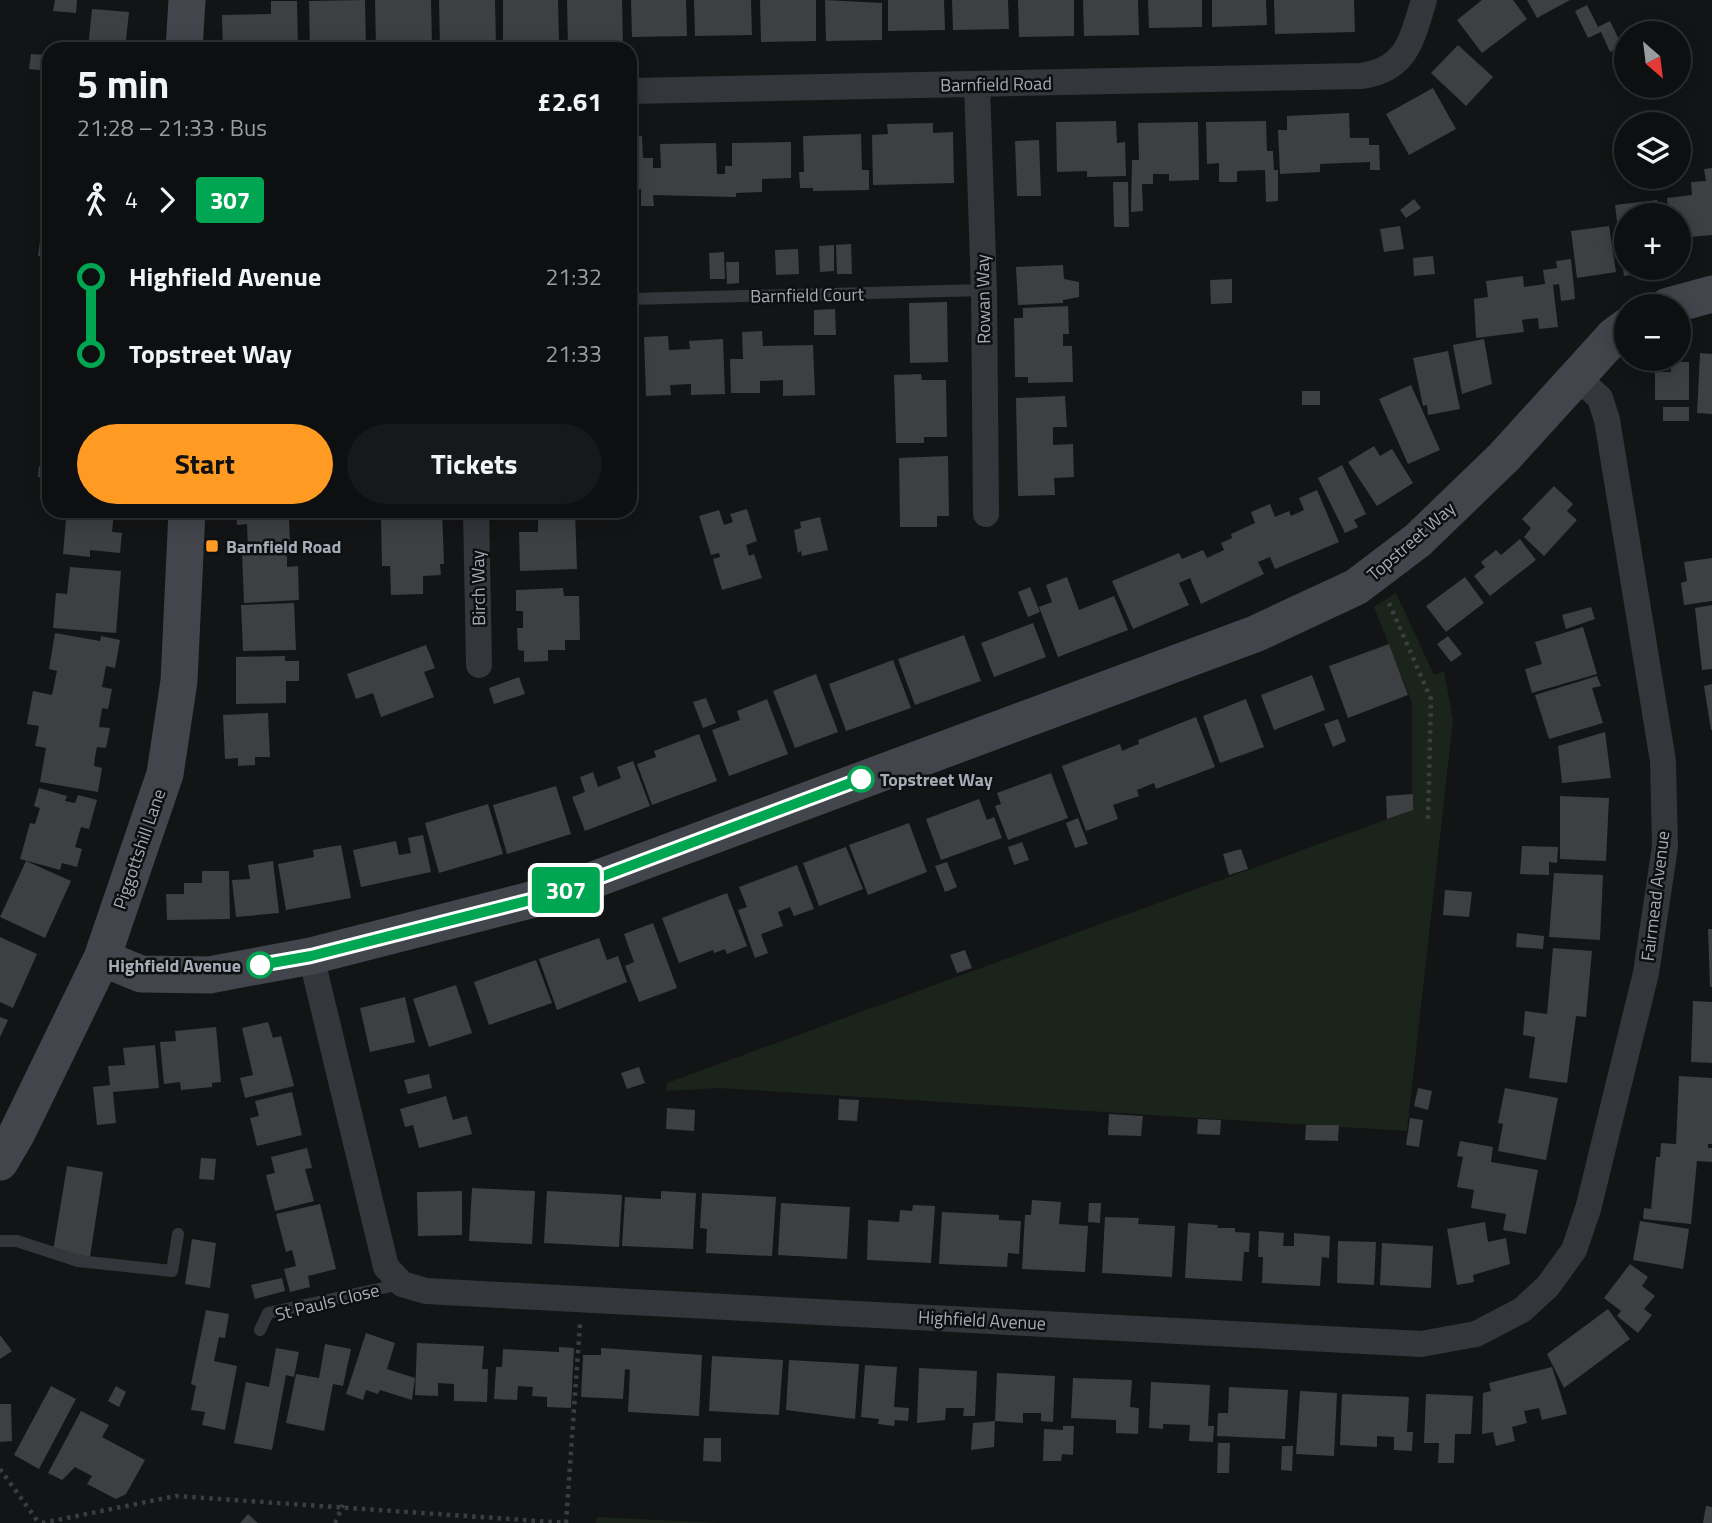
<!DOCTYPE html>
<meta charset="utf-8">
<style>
body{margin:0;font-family:"Titillium Web",sans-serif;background:#171819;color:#f1f3f6;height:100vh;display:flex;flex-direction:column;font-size:26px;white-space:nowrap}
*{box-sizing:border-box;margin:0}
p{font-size:23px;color:#9b9c9f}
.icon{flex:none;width:38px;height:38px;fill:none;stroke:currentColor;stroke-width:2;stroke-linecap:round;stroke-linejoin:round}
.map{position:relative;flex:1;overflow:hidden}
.drawer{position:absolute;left:42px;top:42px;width:595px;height:476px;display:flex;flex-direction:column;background:#0e0f10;border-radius:21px;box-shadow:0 4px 18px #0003,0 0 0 2px #2e2f30}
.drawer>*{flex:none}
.badge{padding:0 14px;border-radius:5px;font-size:24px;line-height:46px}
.needle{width:46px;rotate:152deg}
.fabs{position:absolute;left:1614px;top:21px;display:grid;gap:14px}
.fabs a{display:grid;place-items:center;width:77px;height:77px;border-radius:50%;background:#0e0f10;box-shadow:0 4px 18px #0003,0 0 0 2px #2e2f30;font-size:35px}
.map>.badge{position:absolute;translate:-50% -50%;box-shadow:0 0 0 4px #fff}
.legs{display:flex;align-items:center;gap:10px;height:77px;padding:0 35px;font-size:23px}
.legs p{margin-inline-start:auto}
.summary{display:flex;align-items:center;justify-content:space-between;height:119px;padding:0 35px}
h1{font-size:38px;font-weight:700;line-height:52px}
.cta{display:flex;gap:14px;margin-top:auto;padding:14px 35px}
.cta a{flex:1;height:80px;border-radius:42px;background:#ff9b22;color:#111;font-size:28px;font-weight:700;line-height:80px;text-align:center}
.cta a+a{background:#171819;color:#f1f3f6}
ul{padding:0 35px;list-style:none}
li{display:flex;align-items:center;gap:24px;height:77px;font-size:26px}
li i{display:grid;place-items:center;width:10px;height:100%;margin:0 9px;background:currentColor}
li i::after{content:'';width:18px;height:18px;margin:-9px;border:5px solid;border-radius:50%;background:#0e0f10}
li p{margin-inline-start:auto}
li:first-child i{background:linear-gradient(#0000 50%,currentColor 0)}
li:last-child i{background:linear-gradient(currentColor 50%,#0000 0)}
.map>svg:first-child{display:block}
.green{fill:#1b241b}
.building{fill:#3d3f43}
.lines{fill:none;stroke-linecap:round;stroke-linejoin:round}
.path{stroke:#3a3d42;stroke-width:4.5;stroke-dasharray:3.5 5;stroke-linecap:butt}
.lane{stroke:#34363b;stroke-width:12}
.street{stroke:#34363b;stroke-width:26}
.secondary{stroke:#42454b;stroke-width:37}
.line-1-casing{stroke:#fff;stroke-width:16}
.line-1{stroke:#00a651;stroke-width:10}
.poi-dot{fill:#ff9b22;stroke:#0e0f10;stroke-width:2.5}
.stop-1-dot{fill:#fff;stroke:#00a651;stroke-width:3.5}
.labels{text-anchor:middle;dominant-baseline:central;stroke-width:5;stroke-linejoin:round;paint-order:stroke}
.street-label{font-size:18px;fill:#a4acb7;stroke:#0e0f10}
.poi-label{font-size:18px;font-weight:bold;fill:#a4acb7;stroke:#0e0f10;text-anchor:start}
.stop-label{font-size:18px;font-weight:bold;fill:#a4acb7;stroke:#0e0f10;text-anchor:start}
</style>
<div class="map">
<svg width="1712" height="1523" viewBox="0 0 1712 1523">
<rect width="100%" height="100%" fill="#131415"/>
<path class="green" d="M1396,593L1434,675L1444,671L1453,720L1407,1131L718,1088L666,1091L667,1083L1412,810V703L1374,607Z
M597,1517L719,1523H596Z"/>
<path class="building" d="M55,0H77L76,13L53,11Z
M365,0L366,49H310L309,1Z
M375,0H431L432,46L376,47Z
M439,0H495L496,45L440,47Z
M503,0H558L559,43L503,44Z
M567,0H622L623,46L568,47Z
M631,0H686L687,36L632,37Z
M694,0H751L752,35L695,36Z
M760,0H816V41L761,42Z
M825,0L882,3V40L826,41Z
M888,0H944L945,30L888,31Z
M952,0H1008L1009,29L953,30Z
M1018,0H1074V36L1019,37Z
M1083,0H1138L1139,35L1084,36Z
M1148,0H1202V27L1149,28Z
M1212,0H1266L1267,25L1212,27Z
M1274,0H1354L1355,32L1275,34Z
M1482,0H1513L1527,19L1482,53L1457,20Z
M1527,0H1570L1537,18Z
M271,1H297L298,49H223L222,15L271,14Z
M1587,5L1598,27L1610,21L1622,46L1610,52L1601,32L1588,38L1575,11Z
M92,9L129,12L125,49H88Z
M1458,45L1493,77L1466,106L1431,73Z
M31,54L49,55V71L29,69Z
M1433,88L1456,129L1409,155L1386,114Z
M1349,113L1350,138H1369V145H1379L1380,170H1370V162L1320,164V172L1280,174L1278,130H1287V116Z
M1116,121L1117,143L1125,142L1126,176L1087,177V171L1057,172L1056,122Z
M1266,121L1267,151H1273L1274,170H1278V201L1266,202L1265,170L1237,171V182H1219V163L1207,164L1206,122Z
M1198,122L1199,180L1169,181V174H1153V184H1142L1143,211L1131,212L1132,160H1139L1138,123Z
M933,123V133L953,132L954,183L873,185L872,135L888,134L887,124Z
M861,134L862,170H869V190L813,191V188H800L799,172H804L803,136Z
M630,136H642L643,158H653V168H661L660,144L716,143L717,174H725V166H732V143L791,142V178L762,179V192L736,193V197L653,195L654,206H641V189L630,190Z
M1039,140L1041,196H1017L1015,141Z
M1712,168V235L1678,238V215H1669L1667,198L1692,195L1691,182L1706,181L1704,169Z
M1113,182H1128L1129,227H1114Z
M1414,199L1421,208L1406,218L1400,210Z
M1657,200L1659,215H1626V268H1644L1645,273L1624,276L1615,205Z
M1400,226L1404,249L1384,252L1380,229Z
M1609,226L1616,272L1577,278L1571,231Z
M40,241L49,242V257L38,256Z
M851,244L852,274H837L836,245Z
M834,245V271L820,272L819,246Z
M798,249L799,274L776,275L775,250Z
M724,252L725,279H710L709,253Z
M1433,256L1435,274L1414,276L1413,258Z
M1571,259L1575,299L1561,301L1559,284L1553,285L1558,327L1539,329L1538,318L1528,319L1522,320L1524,332L1476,338L1474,299L1488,297L1486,281L1523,276L1524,287L1545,284L1543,270L1557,268L1556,261Z
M726,262H739V283L727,284Z
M1063,265L1064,279L1079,282V297L1063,300V303L1018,305L1016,267Z
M1232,279V303L1211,304L1210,280Z
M947,302L948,362L910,363L909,303Z
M1068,306L1069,334H1063V346H1072L1073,382L1028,383V377H1015L1014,318H1023V308Z
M835,309L836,335H814V310Z
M762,331L763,346L813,345L815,395L783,396V380L760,381V393H731L730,359H743L742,332Z
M668,336L669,350L690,349L689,341L723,339L725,394L691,395V384L670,385L671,395L646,396L644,337Z
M1484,339L1492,384L1462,394L1453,345Z
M1448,351L1460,409L1428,415L1427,405L1423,406L1413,358Z
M1700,353L1712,354V414L1697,413Z
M1671,362H1689V400H1655V372H1671Z
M921,374L922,380H946L947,437H924V443H896L894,375Z
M1411,385L1440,450L1408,464L1379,399Z
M1302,391H1320V405H1302Z
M1065,396L1067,427H1053V445L1073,444L1074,477L1054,478L1055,495L1018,496L1016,398Z
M1663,407H1689V421H1663Z
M1374,446L1380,456L1392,449L1413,483L1377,506L1348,462Z
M948,456L949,516H937V527H900L899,458Z
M1342,465L1366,514L1354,520L1358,527L1345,533L1318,478Z
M39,466H49V478L38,477Z
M1554,486L1573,504L1567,511L1577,520L1544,556L1524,537L1531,528L1522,519Z
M1317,490L1339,542L1275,569L1270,557L1258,562L1264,574L1201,604L1190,578L1179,583L1189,605L1133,629L1112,581L1179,553L1182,559L1203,550L1207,558L1224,550L1221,543L1232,538L1231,534L1255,523L1251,512L1270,504L1275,517L1289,511L1291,516L1304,510L1299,498Z
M747,509L757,541L746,545L749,556L754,554L762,578L722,590L713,559L720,557L719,553L711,555L699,516L719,510L724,525L733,522L730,514Z
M58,511H114L112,532L122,533L120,553L90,550V557L63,554L66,519L58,518Z
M236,511H294V517H289L290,546L248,548L247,524L237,525Z
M387,511H442L444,564H440L441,575L423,576V594L391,595L390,566H382L381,520H387Z
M538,511H575L577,569L520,571L519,532H538Z
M820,517L828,550L802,556L801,551L798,553L794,530L801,528L800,522Z
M1520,539L1536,560L1490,596L1474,576L1485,567L1481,562L1496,550L1501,555Z
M287,550V567L298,566L299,600L244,603L242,552Z
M1712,558V601L1684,605L1681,583L1687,581L1684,562Z
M70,567L121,571L116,633L53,628L56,593L67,594Z
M1067,577L1079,610L1114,596L1128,630L1058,657L1039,607L1052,602L1046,585Z
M1465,577L1484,603L1446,632L1426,606Z
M1030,587L1040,612L1028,617L1018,592Z
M563,588L564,596H579L580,640H565V650H548V661L524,662V651L518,650L517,628H523V611H516V590Z
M294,603L296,650L243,651L241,605Z
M1712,605V669L1702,670L1695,608Z
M1591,607L1595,619L1566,629L1562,615Z
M1033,623L1046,657L994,677L981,643Z
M1583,627L1597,674L1532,693L1525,669L1542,664L1535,642Z
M55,633L100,641L101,636L120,640L115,668L106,666L102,687L112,689L108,709L102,708L99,727L110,728L106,748L97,747L95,757L94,766L102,768L98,792L40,782L46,748L35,746L39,726L27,724L33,691L52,695L57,671L49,669Z
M964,635L981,681L915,705L898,659Z
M1448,636L1462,654L1451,662L1437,644Z
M1389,644L1408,695L1348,718L1329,666Z
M426,645L435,668L424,672L434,697L381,717L373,693L356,699L347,674Z
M285,656V661H299V681H286V703L236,704V657Z
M893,660L911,708L846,731L829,684Z
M816,674L838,732L795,748L773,691Z
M1312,675L1325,710L1274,730L1261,695Z
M1597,676L1601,686L1592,688L1603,723L1549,739L1535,695Z
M519,677L525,694L494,704L489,688Z
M1712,684V730H1711L1704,686Z
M706,698L716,723L703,728L693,702Z
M767,699L788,754L729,776L712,730L740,720L737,711Z
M1246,699L1264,747L1220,763L1203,716Z
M268,713L270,757H255V765L238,766V758L225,759L223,715Z
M1196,717L1215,767L1156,789L1154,783L1137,790L1139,796L1113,805L1118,819L1086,831L1062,766L1120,744L1122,751L1131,747L1139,744L1138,740Z
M1338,719L1346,741L1333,747L1324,724Z
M1605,732L1611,778L1562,783L1558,746Z
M699,734L717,781L652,805L637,764L656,757L654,751Z
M633,761L650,806L585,831L572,797L585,792L580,777L593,772L598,787L621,778L617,767Z
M1051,773L1068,818L1008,840L995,806L1001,804L997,793Z
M556,786L571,834L507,854L493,805Z
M39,788L67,796L65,801L75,803L78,795L97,800L89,829L81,827L75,847L82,849L77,867L62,863L60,870L20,859L30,823L35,824L40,808L34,806Z
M1413,794V810L1387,819L1386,796Z
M1560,796L1609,798L1606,861L1560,859Z
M979,799L987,820L994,817L1002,838L941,860L926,819Z
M488,804L503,854L439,873L425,823Z
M1078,818L1088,844L1075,848L1066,823Z
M909,823L927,872L868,895L849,845Z
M423,835L431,872L361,887L353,850L396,841L399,855L411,853L408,838Z
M1022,842L1029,860L1014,865L1008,847Z
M341,845L351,898L286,910L278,864L314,857L313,850Z
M1522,846L1558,847L1557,863L1549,862V875L1520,874Z
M846,847L863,889L819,906L803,863Z
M1241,849L1248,869L1229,875L1223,854Z
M26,861L71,881L45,938L0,917Z
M273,861L279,913L236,917L232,880L250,879L248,865Z
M947,862L957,887L945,892L935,866Z
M797,865L814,909L794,916L790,907L778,912L783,926L761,934L768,953L755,958L738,910L747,907L739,887Z
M202,871H229L230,919L167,920L166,894H184V883H202Z
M1554,873L1603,875L1600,940L1549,937Z
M1445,890L1472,892L1469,917L1443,915Z
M727,893L747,946L727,954L725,949L714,953L713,950L679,963L662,918Z
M653,923L677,988L639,1002L625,966L634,962L624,934Z
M1708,929H1712V987H1710Z
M1517,933L1544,936L1543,949L1516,947Z
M0,937L37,954L13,1008L0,1002Z
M599,938L607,960L618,956L627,982L557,1010L539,959Z
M1553,948L1592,951L1586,1017L1576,1016L1567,1083L1529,1078L1535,1037L1523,1035L1525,1011L1547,1014Z
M965,950L972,968L957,973L950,955Z
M536,960L552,1003L489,1025L474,982Z
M456,985L472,1033L429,1047L413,999Z
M405,997L415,1042L370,1052L360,1008Z
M1693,1001L1712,1002V1063L1691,1062Z
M0,1017L8,1020L0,1037Z
M268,1022L273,1038L281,1036L294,1086L245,1098L240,1078L253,1075L242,1028Z
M216,1027L221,1082L212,1083V1087L181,1090L180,1082L164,1084L160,1042L176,1041L175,1031Z
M155,1045L159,1088L113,1092L116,1123L97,1125L93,1087L110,1085L108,1066L125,1065L123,1048Z
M639,1067L645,1083L627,1089L621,1073Z
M429,1074L432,1088L408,1094L404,1080Z
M1679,1076L1712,1078V1144H1708V1148H1712V1162L1697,1161L1691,1224L1643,1219L1644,1208L1651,1209L1656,1157H1660L1661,1143L1676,1144Z
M1418,1088L1432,1091L1428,1110L1414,1106Z
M1505,1088L1558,1098L1546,1160L1498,1151L1503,1124L1498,1123Z
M292,1092L302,1135L257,1146L250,1118L259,1116L255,1101Z
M446,1096L453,1120L467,1116L472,1134L419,1148L413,1125L405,1127L400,1109Z
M839,1099L859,1100L857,1121L838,1120Z
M667,1108L695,1110L694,1131L666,1129Z
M1109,1114L1143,1116L1141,1136L1108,1135Z
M1410,1118L1423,1120L1419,1147L1406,1145Z
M1198,1119L1221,1120L1220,1135L1197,1134Z
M1306,1125H1339L1338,1141L1305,1140Z
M1460,1141L1493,1147L1491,1162L1538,1170L1526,1234L1503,1230L1506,1214L1471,1208L1474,1190L1457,1187L1463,1157L1457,1156Z
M307,1148L312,1168L305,1169L314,1201L275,1211L266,1175L275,1173L271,1157Z
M201,1158L216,1159L214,1180L199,1179Z
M67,1166L103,1172L90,1257L53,1251Z
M472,1188L535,1191L532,1244L469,1241Z
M462,1191V1235L418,1236L417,1192Z
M547,1191L622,1195L619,1247L544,1243Z
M661,1191L696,1193L693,1249L622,1246L625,1197L661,1199Z
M702,1193L776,1197L772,1256L706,1253L707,1229L700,1228Z
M1032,1200L1061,1202L1059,1224L1088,1226L1085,1272L1022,1269L1025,1215H1031Z
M781,1203L850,1207L847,1259L778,1255Z
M1089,1203H1101L1100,1223L1088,1222Z
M320,1204L336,1269L308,1276L310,1287L290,1292L284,1269L296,1266L292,1250L286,1252L276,1214Z
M913,1205L935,1206L931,1263L867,1260L868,1220L899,1222L900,1210L912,1211Z
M942,1212L999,1215V1220L1021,1221L1019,1254L1008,1253L1007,1267L939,1264Z
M1105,1217L1139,1218L1138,1224L1175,1226L1172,1277L1102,1273Z
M1640,1221L1689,1229L1683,1269L1633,1260Z
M1485,1222L1488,1242L1506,1238L1510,1264L1473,1275L1474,1282L1457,1285L1447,1229Z
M1188,1223L1218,1225L1217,1228H1235V1232L1250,1233L1249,1252H1244L1242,1281L1185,1278Z
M1259,1231L1284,1233L1283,1246H1294V1233L1330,1236L1329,1258L1322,1257L1320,1286L1262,1283L1263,1257H1258Z
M192,1239L216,1243L210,1288L185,1284Z
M1338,1241L1376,1242L1374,1285L1337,1283Z
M1382,1243L1433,1246L1431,1288L1380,1285Z
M1630,1264L1648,1277L1642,1286L1655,1296L1644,1309L1652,1315L1638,1333L1617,1316L1621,1311L1604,1298Z
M282,1278L285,1291L255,1299L251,1285Z
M1608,1309L1630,1339L1564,1388L1547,1354Z
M206,1310L229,1314L225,1338L219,1337L214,1361L237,1366L225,1430L202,1425L205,1412L191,1410L196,1386L191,1384Z
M366,1333L395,1343L387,1369L415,1378L412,1400L380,1390L378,1394L366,1390L363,1400L346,1394Z
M0,1335L12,1351L0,1359Z
M417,1343L484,1346L482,1369H488L487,1402L454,1401V1384L438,1383V1396L415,1395Z
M325,1344L351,1349L343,1386L333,1384L324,1431L286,1423L296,1374L319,1378Z
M559,1347L574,1348L571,1408L547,1407V1397L532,1396L533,1387L518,1386L517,1400L494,1399L496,1367H502L503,1349L559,1352Z
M276,1348L299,1352L294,1377L286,1375L272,1450L234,1443L246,1382L269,1387Z
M601,1348L702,1355L699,1416L628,1412L630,1370L625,1369L623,1399L581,1397L583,1355H601Z
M712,1356L783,1360L779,1415L709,1411Z
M789,1360L859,1364L855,1419L786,1410Z
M865,1365L897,1367L894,1407L909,1408L908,1421L895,1420L894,1426L878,1424L879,1419L861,1417Z
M1552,1367L1567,1414L1542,1420L1539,1408L1524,1411L1527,1423L1512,1427L1515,1441L1496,1446L1493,1432L1482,1434L1483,1393L1491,1391L1489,1383Z
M919,1368L977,1371L975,1416H963L964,1408H946L945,1420L917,1423Z
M997,1373L1055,1376L1053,1422L1041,1421V1413H1023V1423L995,1421L994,1447L971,1450L973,1423L995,1421Z
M1073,1378L1132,1380L1130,1407L1139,1408L1138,1434L1116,1433V1420L1071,1418Z
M1151,1382L1210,1385L1208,1426H1214L1213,1442L1189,1441L1190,1425L1163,1424V1429L1149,1428Z
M51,1386L76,1399L39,1469L14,1455Z
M116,1386L126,1392L119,1407L108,1401Z
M1229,1387L1288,1390L1285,1439L1217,1436L1218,1413H1228Z
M1300,1391L1337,1393L1334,1456L1296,1454Z
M1342,1394L1409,1397L1407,1432H1413L1412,1451L1394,1450V1437L1377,1436V1447L1340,1445Z
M1426,1394L1473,1396L1471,1434H1455L1454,1463H1438L1439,1443H1424Z
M0,1404H11L12,1441L0,1442Z
M81,1411L109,1425L102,1437L145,1460L126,1494L116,1499L87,1484L92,1476L75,1467L62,1480L48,1473Z
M1063,1426H1074L1073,1455L1062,1454L1061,1461H1043L1044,1429L1063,1430Z
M704,1438H721V1462L703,1461Z
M1218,1443H1230L1229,1473H1217Z
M1282,1446H1293L1292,1471L1281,1470Z
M1706,1506L1712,1507V1523H1703Z
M248,1514L258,1523H240Z"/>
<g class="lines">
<path class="path" d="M1389,603L1431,699L1428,819
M0,1469L39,1523
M42,1523L176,1496L567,1523
M335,1523L343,1505
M566,1523L580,1324"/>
<path class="lane" d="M630,299L984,290
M0,1241H17L78,1261L172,1271L178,1234
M260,1330L268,1313L401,1284"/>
<path class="street" d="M977,85L984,290L986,514
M630,91L1361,76C1407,70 1412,39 1424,0
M476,511L479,665
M311,956L386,1267L402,1284L426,1291L1421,1344L1476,1334L1522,1310L1548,1286L1574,1250L1588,1209L1646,973L1665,847L1663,761L1607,420L1600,398L1577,377"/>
<path class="secondary" d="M184,49L187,0
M1668,306L1712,294
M102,958L141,974L209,975L311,956L558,893L1255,634L1356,587L1418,540L1504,457L1614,336L1626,327
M0,1162L17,1133L102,958L165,774L179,681L187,511"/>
</g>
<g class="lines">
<defs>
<path id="line-1" d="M260,965L311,956L558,893L861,779"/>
</defs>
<use href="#line-1" class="line-1-casing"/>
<use href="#line-1" class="line-1"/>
</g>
<rect class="poi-dot" x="205" y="539" width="14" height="14" rx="3.5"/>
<g class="stop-1-dot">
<circle cx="861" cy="779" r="12"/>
<circle cx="260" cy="965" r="12"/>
</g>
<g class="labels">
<g class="street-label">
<text transform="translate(996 84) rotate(-1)">Barnfield Road</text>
<text transform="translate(807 295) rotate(-1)">Barnfield Court</text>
<text transform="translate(983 299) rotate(-91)">Rowan Way</text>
<text transform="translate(1411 541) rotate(-41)">Topstreet Way</text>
<text transform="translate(478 588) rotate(-91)">Birch Way</text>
<text transform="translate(139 849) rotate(-71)">Piggottshill Lane</text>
<text transform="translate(1655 896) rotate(-83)">Fairmead Avenue</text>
<text transform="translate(327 1302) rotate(-14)">St Pauls Close</text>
<text transform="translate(982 1320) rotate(3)">Highfield Avenue</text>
</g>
<g class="poi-label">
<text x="226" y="546">Barnfield Road</text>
</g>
<g class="stop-label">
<text x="880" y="779">Topstreet Way</text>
<text x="241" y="965" text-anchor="end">Highfield Avenue</text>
</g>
</g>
</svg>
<div class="fabs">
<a><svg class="needle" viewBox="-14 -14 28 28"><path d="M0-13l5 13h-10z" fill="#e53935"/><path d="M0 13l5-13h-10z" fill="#9b9c9f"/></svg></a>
<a><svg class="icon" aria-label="layers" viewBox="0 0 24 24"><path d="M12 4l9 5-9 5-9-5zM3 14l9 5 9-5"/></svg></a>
<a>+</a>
<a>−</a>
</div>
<b class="badge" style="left:566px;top:890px;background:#00a651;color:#fff">307</b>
<section class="drawer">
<div class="summary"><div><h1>5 min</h1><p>21:28 – 21:33 · Bus</p></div><b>£2.61</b></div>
<div class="legs"><svg class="icon" aria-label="walk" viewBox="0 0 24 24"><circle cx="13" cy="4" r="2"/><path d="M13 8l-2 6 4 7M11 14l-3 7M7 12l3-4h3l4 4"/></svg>4<svg class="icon" aria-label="forward" viewBox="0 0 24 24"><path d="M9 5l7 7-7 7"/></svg><b class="badge" style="background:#00a651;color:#fff">307</b></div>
<ul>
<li><i style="color:#00a651"></i><b>Highfield Avenue</b><p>21:32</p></li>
<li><i style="color:#00a651"></i><b>Topstreet Way</b><p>21:33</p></li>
</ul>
<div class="cta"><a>Start</a><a>Tickets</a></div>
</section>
</div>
